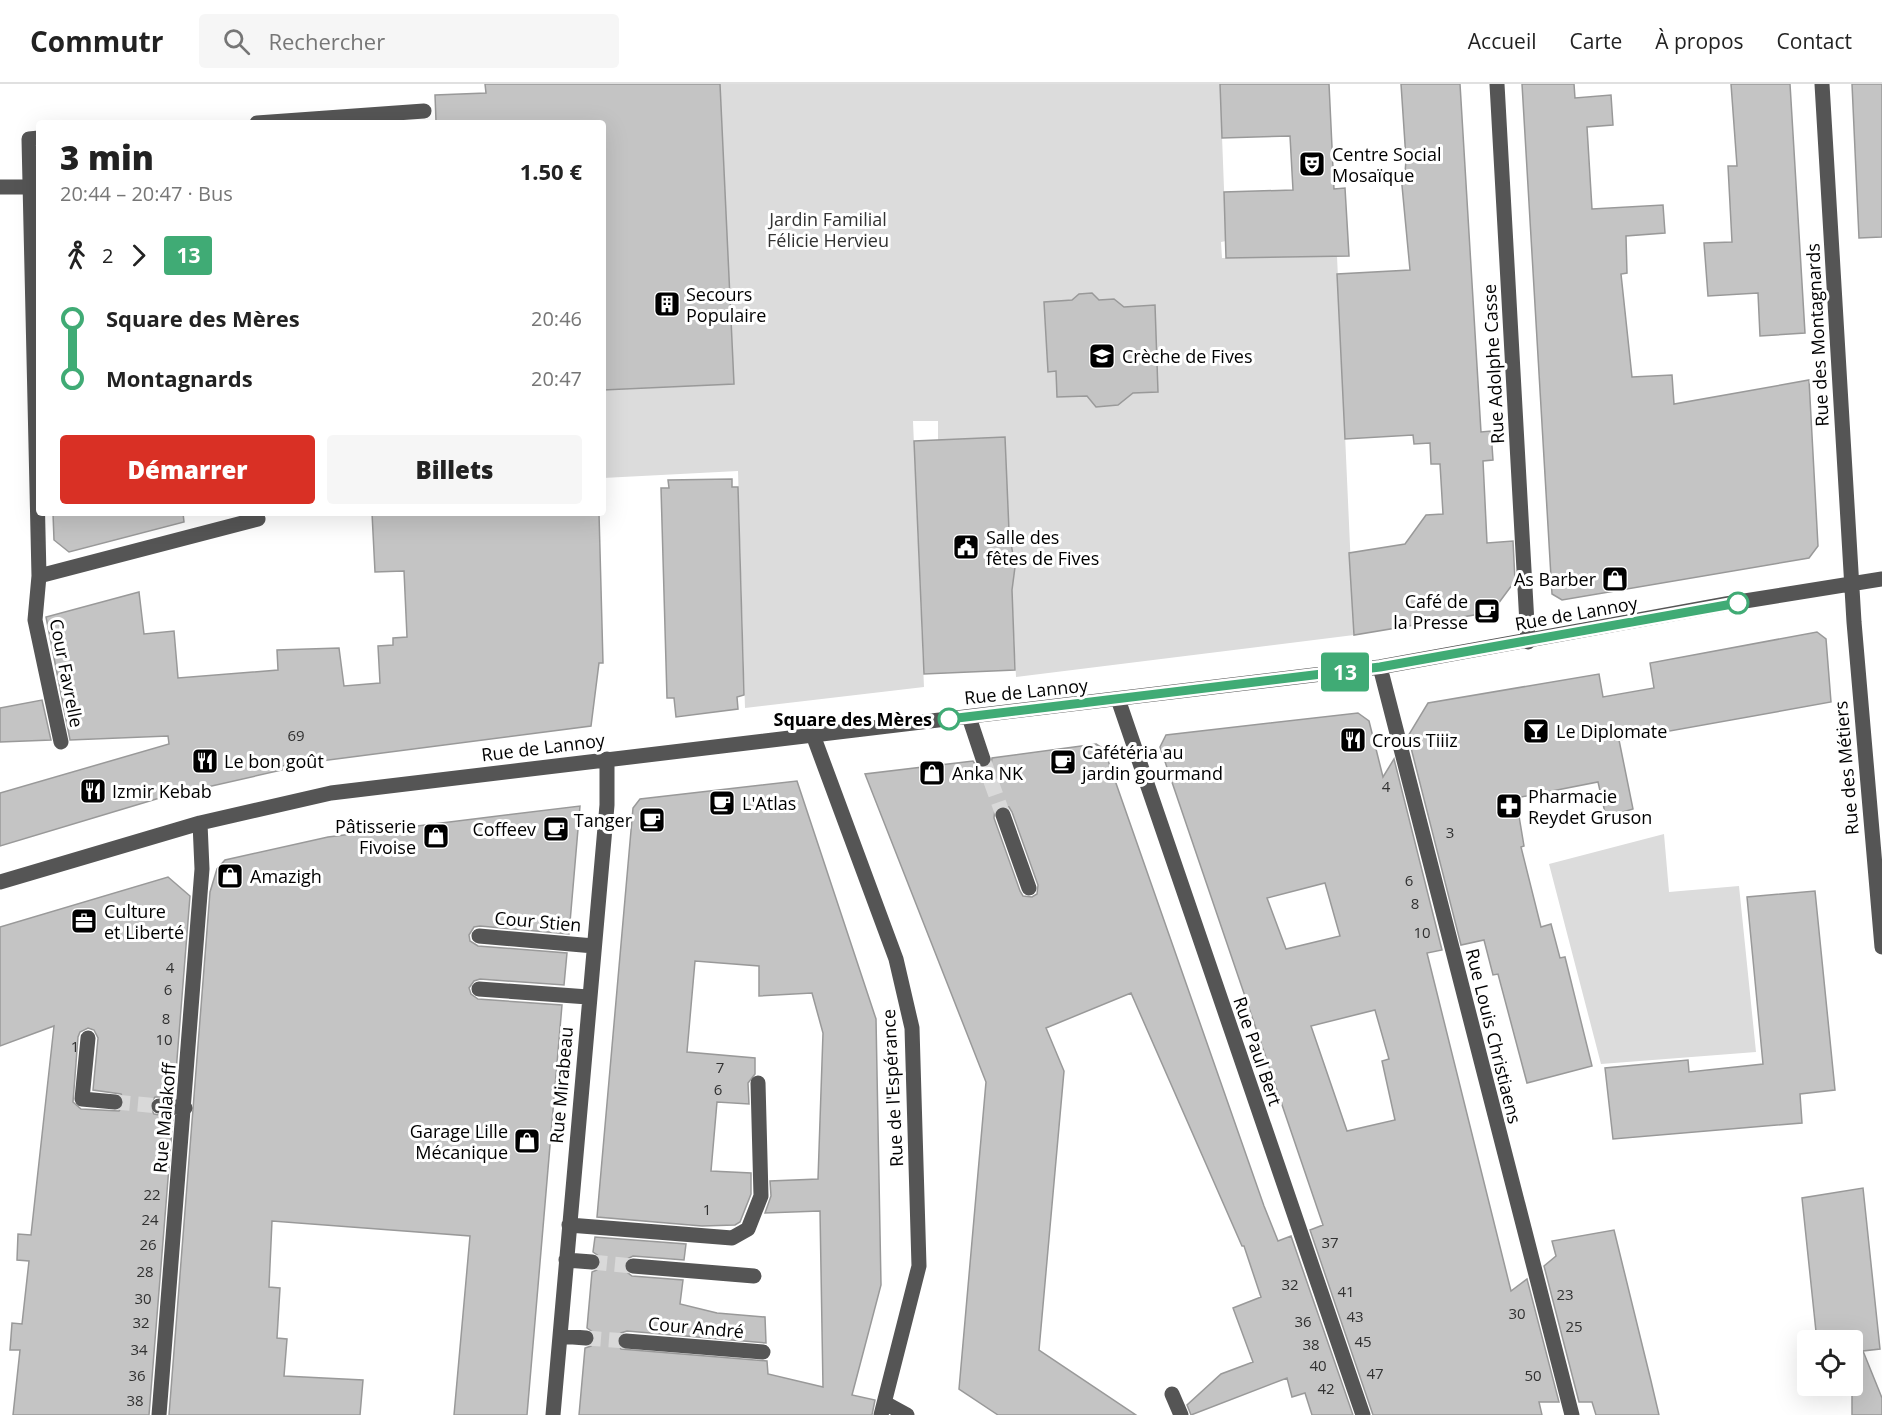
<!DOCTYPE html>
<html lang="fr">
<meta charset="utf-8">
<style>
body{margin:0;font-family:"Open Sans",sans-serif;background:#f6f6f6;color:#222;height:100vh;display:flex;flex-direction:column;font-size:22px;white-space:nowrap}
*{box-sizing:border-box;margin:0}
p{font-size:20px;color:#767676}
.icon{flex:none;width:33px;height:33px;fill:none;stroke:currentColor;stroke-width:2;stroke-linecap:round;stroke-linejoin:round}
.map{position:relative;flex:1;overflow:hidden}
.side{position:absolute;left:36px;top:36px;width:570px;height:396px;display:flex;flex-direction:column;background:#fff;border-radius:6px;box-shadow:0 6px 24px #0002}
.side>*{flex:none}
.badge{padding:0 12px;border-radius:4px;font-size:21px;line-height:39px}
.controls{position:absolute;left:1797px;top:1246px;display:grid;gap:12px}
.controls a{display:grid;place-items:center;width:66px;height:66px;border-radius:6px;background:#fff;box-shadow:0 6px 24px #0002;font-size:30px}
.map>.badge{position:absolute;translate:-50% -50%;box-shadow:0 0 0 3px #fff}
.legs{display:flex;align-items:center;gap:9px;height:66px;padding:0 24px;font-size:20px}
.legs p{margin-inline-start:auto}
.head{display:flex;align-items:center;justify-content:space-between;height:102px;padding:0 24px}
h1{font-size:33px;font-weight:800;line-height:45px}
.button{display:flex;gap:12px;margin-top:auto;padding:12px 24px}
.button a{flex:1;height:69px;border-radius:6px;background:#d93025;color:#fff;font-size:24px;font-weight:800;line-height:69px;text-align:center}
.button a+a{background:#f6f6f6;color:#222}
ul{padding:0 24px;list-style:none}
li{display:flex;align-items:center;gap:21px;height:60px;font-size:22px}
li i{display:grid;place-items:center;width:9px;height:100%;margin:0 8px;background:currentColor}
li i::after{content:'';width:15px;height:15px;margin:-8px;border:4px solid;border-radius:50%;background:#fff}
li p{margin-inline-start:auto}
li:first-child i{background:linear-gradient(#0000 50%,currentColor 0)}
li:last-child i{background:linear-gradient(currentColor 50%,#0000 0)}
header{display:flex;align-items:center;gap:36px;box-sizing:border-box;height:84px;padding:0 30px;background:#fff;border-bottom:2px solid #e0e0e0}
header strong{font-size:28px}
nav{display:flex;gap:33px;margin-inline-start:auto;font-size:21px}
.search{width:420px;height:54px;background:#f6f6f6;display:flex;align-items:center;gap:15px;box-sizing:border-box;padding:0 21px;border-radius:6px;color:#767676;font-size:22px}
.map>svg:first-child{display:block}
.green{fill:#dcdcdc}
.building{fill:#c4c4c4;stroke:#999;stroke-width:1.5;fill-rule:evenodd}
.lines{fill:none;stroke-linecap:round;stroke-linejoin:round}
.minor-tunnel{stroke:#d9d9d9;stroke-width:15;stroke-dasharray:15 8;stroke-linecap:butt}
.minor{stroke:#555;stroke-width:15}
.line-1-casing{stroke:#fff;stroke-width:14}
.line-1{stroke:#40ab75;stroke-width:9}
.stop-1-dot{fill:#fff;stroke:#40ab75;stroke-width:3}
.labels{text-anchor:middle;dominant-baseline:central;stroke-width:6;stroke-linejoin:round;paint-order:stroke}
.number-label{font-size:15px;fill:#313131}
.poi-label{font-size:18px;fill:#000;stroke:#fff;text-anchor:start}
.park-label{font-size:18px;fill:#333;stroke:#fff}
.street-label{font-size:18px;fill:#000;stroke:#fff}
.stop-label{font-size:18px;font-weight:bold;fill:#000;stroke:#fff;text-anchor:end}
</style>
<header>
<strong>Commutr</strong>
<div class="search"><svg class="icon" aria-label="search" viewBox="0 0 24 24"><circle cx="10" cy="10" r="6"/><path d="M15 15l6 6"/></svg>Rechercher</div>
<nav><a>Accueil</a><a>Carte</a><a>À propos</a><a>Contact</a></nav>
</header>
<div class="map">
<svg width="1882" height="1331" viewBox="0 0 1882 1331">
<rect width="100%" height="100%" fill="#fff"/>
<path class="green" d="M720,0H1220L1226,157L1221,158L1222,174L1337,172L1354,551L1016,593L1012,506L1015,483L1009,447L1005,354L938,356V337H913L924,603L745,624L738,387L603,394V306L734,299Z
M1664,750L1669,808L1739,802L1756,968L1601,980L1549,780Z"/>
<path class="building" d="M485,0H720L734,300L603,306V39L436,37L435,11L486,9Z
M1220,0H1329L1334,105L1345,104L1349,172L1226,174L1224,108L1293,106L1290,52L1222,54Z
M1401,0H1460L1481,348L1491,347L1493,376L1483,377L1487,459L1513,457L1515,497L1492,528L1354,551L1349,469L1405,460L1426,431L1443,430L1440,380H1431L1430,359L1414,360L1413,351L1345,355L1337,190L1410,186L1401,91L1405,90L1406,75Z
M1522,0H1574L1575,14L1611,11L1613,41L1587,43L1592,125L1663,121L1665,149L1626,152L1627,189L1621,190L1632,293L1672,291L1674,320L1809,296L1818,462L1809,474L1562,516L1552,510Z
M1731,0H1790L1805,249L1760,252L1758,209L1708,212L1704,159L1732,158L1728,82H1737Z
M1852,0H1882V153L1859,154Z
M1092,209L1099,216L1114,215L1124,223L1155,221L1158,308L1133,309L1118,321L1096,323L1087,312L1057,313L1056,287L1048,288L1044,218L1072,216L1079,210Z
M1005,353L1009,447L1015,483L1012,506L1015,586L924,590L914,357Z
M732,395V403H738L744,611L737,613L738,625L676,633L674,614H667L661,404H669L668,396Z
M53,429H183L184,438L69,468L54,456Z
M372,429H599L603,579H599L591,642L282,682V686L163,713L0,762V709L169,660L168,652L70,656L46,533L139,508L144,550L174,547L178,594L278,586L277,566L339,564L344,602L380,599L378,562L393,561V554L407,553L404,487L375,488Z
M1817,548L1826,555L1831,618L1619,656L1633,725L1606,733L1598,698L1516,714L1524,762L1521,763L1541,843L1551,840L1560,874L1565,873L1592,982L1527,999L1498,890L1493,891L1484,856L1461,861L1408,652L1428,619L1599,590L1603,613L1654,604L1650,579Z
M42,616L51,656L0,658V624Z
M1358,629L1369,637L1383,693L1394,675L1442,866L1427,869L1511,1207L1527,1195L1559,1318H1539L1542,1331H1373L1310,1146L1323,1141L1160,663L1166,651ZM1325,799L1340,852L1286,865L1267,814ZM1375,926L1389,975L1382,977L1395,1036L1347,1047L1311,942Z
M1096,660L1104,665L1264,1122L1278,1157L1291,1152L1353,1331H1312L1305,1309L1292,1313L1287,1294L1191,1331L1187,1321L1221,1290L1253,1278L1233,1224L1261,1213L1244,1162H1242L1131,909L1046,944L1064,987L1039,1266L1136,1331H998L959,1305L986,998L865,690L973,677L977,683L986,684L991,681L992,674ZM1000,722L1009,723L1012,728L1038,801L1037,810L1032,813L1023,812L1020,807L994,734L995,725Z
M797,697L876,935L881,1201L852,1311L875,1316L872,1331H579L585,1264L591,1262L596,1255L594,1249L587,1244L592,1188L597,1186L602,1179L600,1173L593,1168L595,1153L686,1160L684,1176L633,1172L625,1176L624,1186L632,1192L683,1196L680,1220L717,1229L765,1233L766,1259L627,1247L621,1249L616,1256L621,1265L767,1277L768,1290L823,1303L820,1127L765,1129L771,1112L770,1097L818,1095L823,949L812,909L759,912V882L695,877L687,968L755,974V990L748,999L749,1020L717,1018L711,1087L751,1089V1110L740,1138L735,1141L702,1142L597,1133L633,724L640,715Z
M580,722L569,850L480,842L474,843L469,851L470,857L478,862L567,869L564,901L480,895L474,897L469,904L471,910L478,915L562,921L527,1331H454L470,1152L272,1137L269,1203L280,1204L277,1254L287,1255L284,1292L363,1296L360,1331H169L210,808L217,785L225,776L328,753Z
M168,793L190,812L174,1013H155L149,1021L154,1030L173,1033L149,1331H13L20,1266H10L12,1239L22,1240L29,1177L17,1176L18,1150L31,1151L54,942L0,962V843ZM88,944L94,946L98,954L93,1006L121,1010L125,1019L119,1027L81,1025L73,1018L78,953L80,948Z
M1815,807L1835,1006L1800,1010L1802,1039L1613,1055L1605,984L1688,976L1689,988L1763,980L1747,813Z
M1863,1104L1880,1265L1863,1267L1882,1314V1331H1852V1257H1817L1802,1114Z
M1614,1146L1651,1297L1659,1331H1596L1592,1318H1579L1544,1182L1556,1172L1552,1157Z"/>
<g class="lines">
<path class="minor-tunnel" d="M983,675L1003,731
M115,1018L159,1022
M592,1178L633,1182
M586,1254L626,1257"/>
<path class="minor" d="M1497,0L1528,558
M1822,0L1854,538L1882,863
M257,39L424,27
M39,54L29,55L39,492L258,435
M0,103H30
M39,492L35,536L61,658
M1380,583L1572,1331
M1118,615L1363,1331
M969,633L983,675
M813,651L896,875L912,944L919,1182L881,1331
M1003,731L1029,804
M0,798L200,739L331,709L1380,583L1726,520L1882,495
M479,852L594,862
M479,905L588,913
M88,954L82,1015L115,1018
M159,1022L185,1024
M569,1141L732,1154L748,1145L761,1112L758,999
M566,1176L592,1178
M633,1182L754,1192
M560,1252L586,1254
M626,1257L763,1268
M1172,1310L1181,1331
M885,1319L907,1331
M159,1331L202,785L200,739
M553,1331L607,721V675"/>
</g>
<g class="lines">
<defs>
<path id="line-1" d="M949,635L1380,583L1738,519"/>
</defs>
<use href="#line-1" class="line-1-casing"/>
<use href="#line-1" class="line-1"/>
</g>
<defs>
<symbol id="theatre-square" viewBox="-11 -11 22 22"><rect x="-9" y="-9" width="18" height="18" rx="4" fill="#000" stroke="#fff"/><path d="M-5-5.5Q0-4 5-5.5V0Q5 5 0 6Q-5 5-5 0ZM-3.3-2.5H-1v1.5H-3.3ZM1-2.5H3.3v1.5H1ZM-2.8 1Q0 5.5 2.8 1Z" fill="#fff"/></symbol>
<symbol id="building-square" viewBox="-11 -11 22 22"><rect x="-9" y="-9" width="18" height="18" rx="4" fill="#000" stroke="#fff"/><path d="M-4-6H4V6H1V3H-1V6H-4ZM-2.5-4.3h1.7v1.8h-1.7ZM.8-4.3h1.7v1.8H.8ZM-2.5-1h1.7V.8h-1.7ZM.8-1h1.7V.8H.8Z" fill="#fff"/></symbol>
<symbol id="school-square" viewBox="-11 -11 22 22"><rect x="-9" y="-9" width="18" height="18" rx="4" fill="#000" stroke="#fff"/><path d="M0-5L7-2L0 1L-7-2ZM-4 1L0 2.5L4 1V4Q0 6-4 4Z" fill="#fff"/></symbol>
<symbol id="civic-square" viewBox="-11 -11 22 22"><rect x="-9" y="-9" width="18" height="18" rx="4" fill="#000" stroke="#fff"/><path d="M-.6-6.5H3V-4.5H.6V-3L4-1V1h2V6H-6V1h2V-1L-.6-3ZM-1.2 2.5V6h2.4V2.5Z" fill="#fff"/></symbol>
<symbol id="shop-square" viewBox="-11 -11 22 22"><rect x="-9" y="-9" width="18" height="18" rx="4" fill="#000" stroke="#fff"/><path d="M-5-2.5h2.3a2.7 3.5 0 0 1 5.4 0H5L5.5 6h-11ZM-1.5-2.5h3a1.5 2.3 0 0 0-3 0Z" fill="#fff"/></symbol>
<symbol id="cafe-square" viewBox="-11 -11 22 22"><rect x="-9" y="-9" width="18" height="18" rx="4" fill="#000" stroke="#fff"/><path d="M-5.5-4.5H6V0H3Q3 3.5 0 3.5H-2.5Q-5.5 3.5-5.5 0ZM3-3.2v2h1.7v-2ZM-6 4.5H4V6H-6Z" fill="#fff"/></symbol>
<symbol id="bar-square" viewBox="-11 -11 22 22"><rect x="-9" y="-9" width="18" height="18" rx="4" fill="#000" stroke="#fff"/><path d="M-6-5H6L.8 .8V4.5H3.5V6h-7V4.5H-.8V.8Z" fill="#fff"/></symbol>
<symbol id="restaurant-square" viewBox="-11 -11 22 22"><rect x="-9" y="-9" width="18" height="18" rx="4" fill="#000" stroke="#fff"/><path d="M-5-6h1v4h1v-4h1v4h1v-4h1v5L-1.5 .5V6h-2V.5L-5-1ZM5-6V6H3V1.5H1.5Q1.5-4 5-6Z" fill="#fff"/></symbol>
<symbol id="pharmacy-square" viewBox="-11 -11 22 22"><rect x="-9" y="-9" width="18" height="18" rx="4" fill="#000" stroke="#fff"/><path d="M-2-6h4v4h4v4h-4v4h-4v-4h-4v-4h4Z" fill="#fff"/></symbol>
<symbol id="office-square" viewBox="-11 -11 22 22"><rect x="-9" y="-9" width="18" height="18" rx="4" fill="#000" stroke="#fff"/><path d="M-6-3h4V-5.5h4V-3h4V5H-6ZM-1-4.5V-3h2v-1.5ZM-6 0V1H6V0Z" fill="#fff"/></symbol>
</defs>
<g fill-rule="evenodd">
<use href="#theatre-square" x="1297" y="65" width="30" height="30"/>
<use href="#building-square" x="652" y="205" width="30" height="30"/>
<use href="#school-square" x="1087" y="257" width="30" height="30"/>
<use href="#civic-square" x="951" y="448" width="30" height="30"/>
<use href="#shop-square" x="1600" y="480" width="30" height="30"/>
<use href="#cafe-square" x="1472" y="512" width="30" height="30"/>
<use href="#bar-square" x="1521" y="632" width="30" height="30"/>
<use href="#restaurant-square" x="1338" y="641" width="30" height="30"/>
<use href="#restaurant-square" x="190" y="662" width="30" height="30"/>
<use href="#cafe-square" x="1048" y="663" width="30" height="30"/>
<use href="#shop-square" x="917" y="674" width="30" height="30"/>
<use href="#restaurant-square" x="78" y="692" width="30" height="30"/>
<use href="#cafe-square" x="707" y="704" width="30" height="30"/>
<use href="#pharmacy-square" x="1494" y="707" width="30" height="30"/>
<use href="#cafe-square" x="637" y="721" width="30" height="30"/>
<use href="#cafe-square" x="541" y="730" width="30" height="30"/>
<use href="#shop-square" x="421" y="737" width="30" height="30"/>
<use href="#shop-square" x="215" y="777" width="30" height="30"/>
<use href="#office-square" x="69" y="822" width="30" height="30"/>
<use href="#shop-square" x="512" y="1042" width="30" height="30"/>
</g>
<g class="stop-1-dot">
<circle cx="1738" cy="519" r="10"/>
<circle cx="949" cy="635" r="10"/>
</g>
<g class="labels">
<g class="number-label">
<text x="296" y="651">69</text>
<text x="1386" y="702">4</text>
<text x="1450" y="748">3</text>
<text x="1409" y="796">6</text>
<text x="1415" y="819">8</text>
<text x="1422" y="848">10</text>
<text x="170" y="883">4</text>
<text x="168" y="905">6</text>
<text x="166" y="934">8</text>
<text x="164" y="955">10</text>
<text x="75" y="962">1</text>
<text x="720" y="983">7</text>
<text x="718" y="1005">6</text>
<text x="152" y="1110">22</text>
<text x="707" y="1125">1</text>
<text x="150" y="1135">24</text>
<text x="1330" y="1158">37</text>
<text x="148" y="1160">26</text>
<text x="145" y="1187">28</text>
<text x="1290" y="1200">32</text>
<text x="1346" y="1207">41</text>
<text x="1565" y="1210">23</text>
<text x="143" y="1214">30</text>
<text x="1517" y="1229">30</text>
<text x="1355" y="1232">43</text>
<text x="1303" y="1237">36</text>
<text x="141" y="1238">32</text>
<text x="1574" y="1242">25</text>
<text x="1363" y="1257">45</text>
<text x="1311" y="1260">38</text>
<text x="139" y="1265">34</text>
<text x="1318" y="1281">40</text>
<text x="1375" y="1289">47</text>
<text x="137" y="1291">36</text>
<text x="1533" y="1291">50</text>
<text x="1326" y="1304">42</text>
<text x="135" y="1316">38</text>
</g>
<g class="poi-label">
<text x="1332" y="70">Centre Social<tspan x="1332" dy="21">Mosaïque</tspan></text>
<text x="686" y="210">Secours<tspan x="686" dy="21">Populaire</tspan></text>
<text x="1122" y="272">Crèche de Fives</text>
<text x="986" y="453">Salle des<tspan x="986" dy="21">fêtes de Fives</tspan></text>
<text x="1596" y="495" text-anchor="end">As Barber</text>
<text x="1468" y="517" text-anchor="end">Café de<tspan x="1468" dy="21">la Presse</tspan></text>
<text x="1556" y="647">Le Diplomate</text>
<text x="1372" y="656">Crous Tiiiz</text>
<text x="1082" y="668">Cafétéria au<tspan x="1082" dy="21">jardin gourmand</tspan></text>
<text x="224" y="677">Le bon goût</text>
<text x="952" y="689">Anka NK</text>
<text x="112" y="707">Izmir Kebab</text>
<text x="1528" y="712">Pharmacie<tspan x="1528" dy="21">Reydet Gruson</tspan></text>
<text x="742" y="719">L'Atlas</text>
<text x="632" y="736" text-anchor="end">Tanger</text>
<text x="416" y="742" text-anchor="end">Pâtisserie<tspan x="416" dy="21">Fivoise</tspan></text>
<text x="536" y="745" text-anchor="end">Coffeev</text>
<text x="250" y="792">Amazigh</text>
<text x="104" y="827">Culture<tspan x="104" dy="21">et Liberté</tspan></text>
<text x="508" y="1047" text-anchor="end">Garage Lille<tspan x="508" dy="21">Mécanique</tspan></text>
</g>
<g class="park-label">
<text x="828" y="135">Jardin Familial<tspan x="828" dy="21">Félicie Hervieu</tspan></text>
</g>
<g class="street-label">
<text transform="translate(1817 251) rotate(-93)">Rue des Montagnards</text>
<text transform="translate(1493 280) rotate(-93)">Rue Adolphe Casse</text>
<text transform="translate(1576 529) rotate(-10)">Rue de Lannoy</text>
<text transform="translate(67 589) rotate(79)">Cour Favrelle</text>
<text transform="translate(1026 607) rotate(-6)">Rue de Lannoy</text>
<text transform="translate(543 663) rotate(-7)">Rue de Lannoy</text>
<text transform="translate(1846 684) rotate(-95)">Rue des Métiers</text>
<text transform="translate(538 837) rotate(5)">Cour Stien</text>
<text transform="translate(1494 952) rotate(76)">Rue Louis Christiaens</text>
<text transform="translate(1258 967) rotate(71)">Rue Paul Bert</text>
<text transform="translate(561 1001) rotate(-85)">Rue Mirabeau</text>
<text transform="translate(892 1004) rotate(-93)">Rue de l'Espérance</text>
<text transform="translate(164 1034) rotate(-85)">Rue Malakoff</text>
<text transform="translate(696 1243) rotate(5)">Cour André</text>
</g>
<g class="stop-label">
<text x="932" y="635">Square des Mères</text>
</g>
</g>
</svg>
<div class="controls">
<a><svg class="icon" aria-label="locate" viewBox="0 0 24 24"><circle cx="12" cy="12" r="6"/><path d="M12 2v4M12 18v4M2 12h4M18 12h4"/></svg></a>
</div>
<b class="badge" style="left:1345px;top:588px;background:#40ab75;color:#fff">13</b>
<section class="side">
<div class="head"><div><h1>3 min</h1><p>20:44 – 20:47 · Bus</p></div><b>1.50 €</b></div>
<div class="legs"><svg class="icon" aria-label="walk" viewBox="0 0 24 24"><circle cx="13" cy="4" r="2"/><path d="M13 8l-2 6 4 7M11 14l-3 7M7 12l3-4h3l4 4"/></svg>2<svg class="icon" aria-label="forward" viewBox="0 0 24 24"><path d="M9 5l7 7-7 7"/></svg><b class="badge" style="background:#40ab75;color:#fff">13</b></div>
<ul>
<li><i style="color:#40ab75"></i><b>Square des Mères</b><p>20:46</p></li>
<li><i style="color:#40ab75"></i><b>Montagnards</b><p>20:47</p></li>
</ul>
<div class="button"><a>Démarrer</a><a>Billets</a></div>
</section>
</div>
